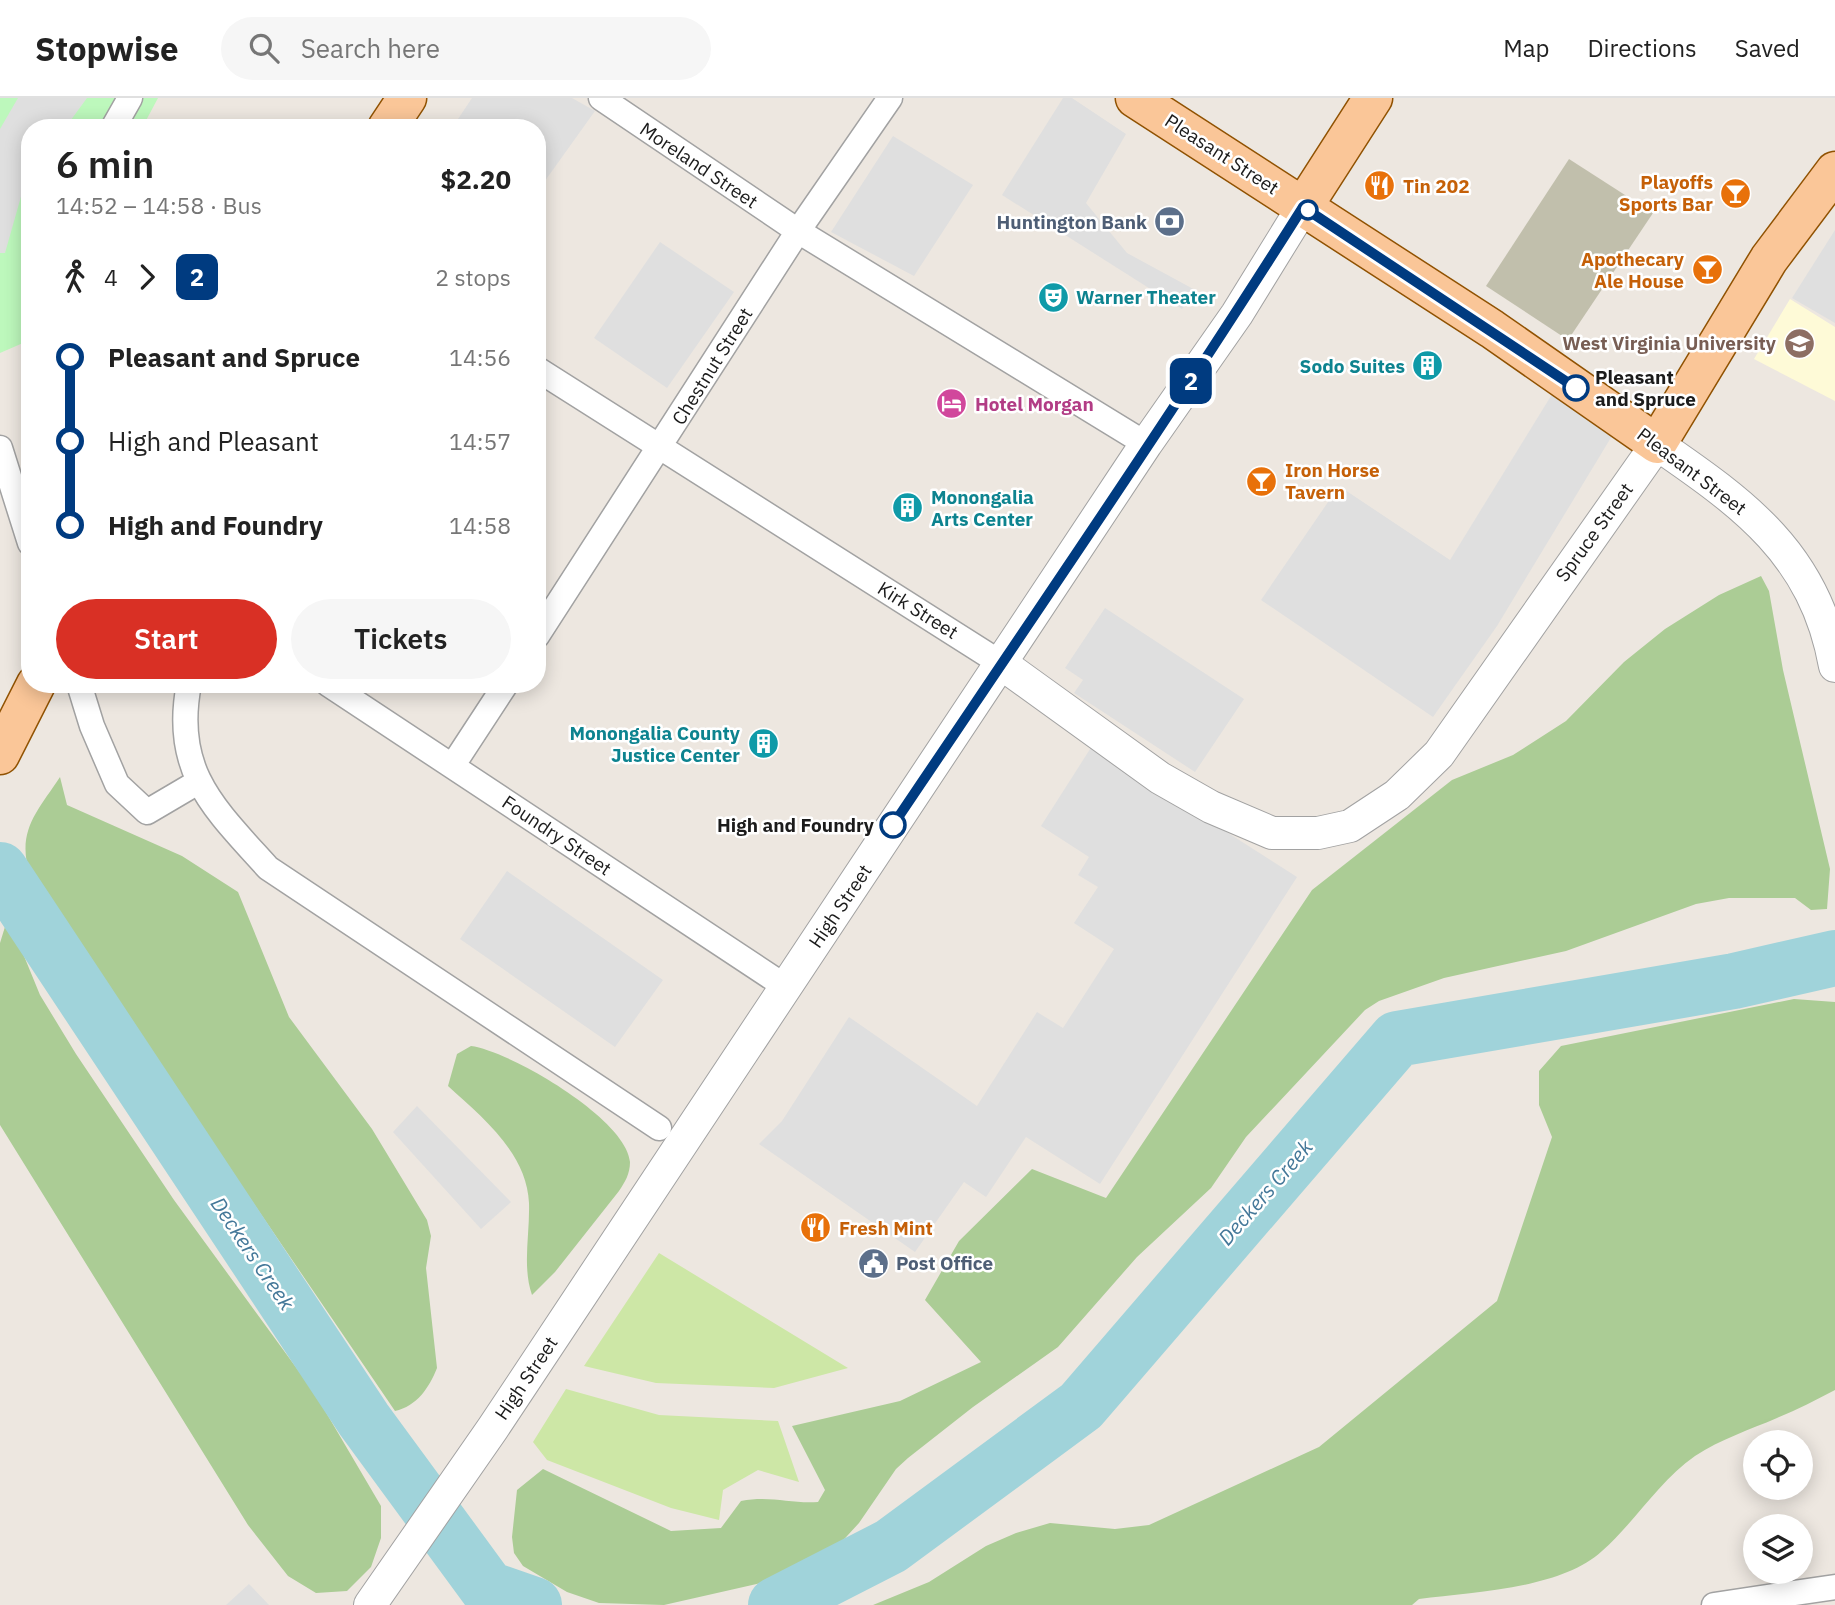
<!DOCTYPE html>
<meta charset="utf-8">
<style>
body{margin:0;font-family:"IBM Plex Sans",sans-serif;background:#f6f6f6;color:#222;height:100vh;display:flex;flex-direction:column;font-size:26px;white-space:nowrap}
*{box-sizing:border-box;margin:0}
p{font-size:23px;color:#767676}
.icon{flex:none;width:38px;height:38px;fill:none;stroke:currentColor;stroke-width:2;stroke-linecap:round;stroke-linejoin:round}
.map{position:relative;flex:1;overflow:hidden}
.drawer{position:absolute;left:21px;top:21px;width:525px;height:574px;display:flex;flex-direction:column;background:#fff;border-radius:28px;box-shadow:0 4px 18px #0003}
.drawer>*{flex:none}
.badge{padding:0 14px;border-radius:10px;font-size:24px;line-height:46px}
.tools{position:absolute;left:1743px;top:1332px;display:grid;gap:14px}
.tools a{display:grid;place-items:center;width:70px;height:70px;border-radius:50%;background:#fff;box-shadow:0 4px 18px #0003;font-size:35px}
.map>.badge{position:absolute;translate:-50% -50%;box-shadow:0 0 0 4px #fff}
.legs{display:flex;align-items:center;gap:10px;height:77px;padding:0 35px;font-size:23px}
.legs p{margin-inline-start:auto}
.head{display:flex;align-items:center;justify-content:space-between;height:119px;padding:0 35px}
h1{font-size:38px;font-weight:600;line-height:52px}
.cta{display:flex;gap:14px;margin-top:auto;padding:14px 35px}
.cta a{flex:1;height:80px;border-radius:42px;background:#d93025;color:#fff;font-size:28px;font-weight:600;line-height:80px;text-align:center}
.cta a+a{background:#f6f6f6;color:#222}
ul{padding:0 35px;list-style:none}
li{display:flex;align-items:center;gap:24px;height:84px;font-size:26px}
li i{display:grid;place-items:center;width:10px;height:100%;margin:0 9px;background:currentColor}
li i::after{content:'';width:18px;height:18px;margin:-9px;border:5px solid;border-radius:50%;background:#fff}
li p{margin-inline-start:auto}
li:first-child i{background:linear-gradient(#0000 50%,currentColor 0)}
li:last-child i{background:linear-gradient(currentColor 50%,#0000 0)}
header{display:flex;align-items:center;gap:42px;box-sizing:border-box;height:98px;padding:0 35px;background:#fff;border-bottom:2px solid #e0e0e0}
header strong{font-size:33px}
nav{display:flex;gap:38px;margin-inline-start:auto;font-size:24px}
.search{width:490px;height:63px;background:#f6f6f6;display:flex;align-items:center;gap:18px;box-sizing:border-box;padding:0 24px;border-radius:38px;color:#767676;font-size:26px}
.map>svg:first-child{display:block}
.education{fill:#fefad7}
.construction{fill:#c1bfac}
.grass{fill:#cde7a6}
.forest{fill:#abcc95}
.park{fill:#bdf8bc}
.parking{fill:#dfdfdf}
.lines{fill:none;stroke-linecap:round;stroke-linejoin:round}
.river{stroke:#a0d3da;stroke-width:56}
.minor-casing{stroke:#a2a2a2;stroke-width:27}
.tertiary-casing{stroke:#a2a2a2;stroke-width:34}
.primary-casing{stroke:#905202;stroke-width:41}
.minor{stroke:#fff;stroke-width:24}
.tertiary{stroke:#fff;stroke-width:32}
.primary{stroke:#fac698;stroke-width:38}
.line-1-casing{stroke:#fff;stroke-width:16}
.line-1{stroke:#003b80;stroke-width:10}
.stop-1-dot{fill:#fff;stroke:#003b80;stroke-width:3.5}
.labels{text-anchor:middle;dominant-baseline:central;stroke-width:5;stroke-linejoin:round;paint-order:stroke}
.street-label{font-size:19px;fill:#1b1b1b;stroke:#fff}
.food-label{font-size:19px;font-weight:bold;fill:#c56008;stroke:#fff;text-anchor:start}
.service-label{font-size:19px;font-weight:bold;fill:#4e5e75;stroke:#fff;text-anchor:end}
.culture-label{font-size:19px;font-weight:bold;fill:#0d838f;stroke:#fff;text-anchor:start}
.education-label{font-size:19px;font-weight:bold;fill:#785e54;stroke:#fff;text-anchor:end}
.stop-label{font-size:19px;font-weight:bold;fill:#1b1b1b;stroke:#fff;text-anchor:start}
.hotel-label{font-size:19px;font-weight:bold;fill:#b23c85;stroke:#fff;text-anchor:start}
.water-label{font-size:21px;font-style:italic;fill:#447899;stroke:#fff}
</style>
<header>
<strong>Stopwise</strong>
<div class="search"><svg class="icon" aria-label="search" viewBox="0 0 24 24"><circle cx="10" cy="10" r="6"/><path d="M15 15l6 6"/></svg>Search here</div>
<nav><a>Map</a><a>Directions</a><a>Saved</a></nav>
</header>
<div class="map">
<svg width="1835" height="1507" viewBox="0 0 1835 1507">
<rect width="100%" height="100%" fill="#ede7e0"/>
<path class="education" d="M1790,201L1835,229V303L1754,261Z"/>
<path class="construction" d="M1569,61L1653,115L1568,242L1486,188Z"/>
<path class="grass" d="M659,1155L848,1270L774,1290L656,1285L584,1268Z
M566,1291L659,1317L778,1323L799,1384L758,1372L723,1392L719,1422L671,1410L547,1362L533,1344Z"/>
<path class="forest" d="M1761,478L1769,493L1783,572L1830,771L1827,811L1811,812L1795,800H1729L1696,806L1566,853L1444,880L1379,903L1365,912L1246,1039L1211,1090L1137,1159L1058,1249L973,1309L908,1360L896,1371L859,1425L836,1450L810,1469L761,1485L664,1507L599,1505L567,1494L523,1468L514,1455L512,1439L517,1392L543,1371L671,1433L721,1430L741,1403C770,1397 791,1406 818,1404L825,1392L792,1328L900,1303L981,1264L925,1202L959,1143L1032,1071L1106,1100L1312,792L1452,682L1513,657L1566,623L1624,564L1665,531L1719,497Z
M60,679L67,707L182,758L238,794L289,919L372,1031L427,1122L431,1138L426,1170L437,1270C429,1290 417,1308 395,1313L30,777C16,733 37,714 60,679Z
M8,819L40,897L76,956L174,1102L314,1294L381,1408V1440L371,1469L347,1493L316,1495L288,1478L248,1427L0,1027V845Z
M1794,901L1835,904V1292C1816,1302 1797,1312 1777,1320C1749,1332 1721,1341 1695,1358C1659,1383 1635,1424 1602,1453C1561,1491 1473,1494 1419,1501L1412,1507H873L929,1484L986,1448L1016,1435L1050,1425L1115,1431L1149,1427L1319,1349L1497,1203L1552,1039L1539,1007V973L1561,948Z
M471,948C510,953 627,1021 630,1064C630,1076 625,1084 619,1093L555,1174L532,1197C522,1168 530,1136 529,1105C527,1055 482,1019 448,988L457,956Z"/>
<path class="park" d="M0,0H158L142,30H30V242L0,255Z"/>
<path class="parking" d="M18,0H87L65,30H30V80L24,88L5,155H0V31Z
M472,0H572L595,13L537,94V30H452Z
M1063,0H1072L1126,36L1086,105L1127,155L1197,193L1182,211L1002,97Z
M893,38L973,87L914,178L831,134Z
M1835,132V225L1792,200Z
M660,144L734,194L667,290L594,240Z
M1554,293L1618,328L1497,528L1433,619L1261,502L1339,388L1450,462Z
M1105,510L1244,601L1195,674L1074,595L1083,582L1065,570Z
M1092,648L1297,779L1100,1086L1026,1039L986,1099L964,1084L915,1154L759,1046L782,1023L849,919L977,1008L1037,914L1063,930L1114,851L1074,825L1098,789L1078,777L1089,759L1041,728Z
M507,773L663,882L615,949L460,841Z
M417,1008L511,1104L481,1131L393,1034Z
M249,1486L269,1507H226Z"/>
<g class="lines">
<path class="river" d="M0,772L364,1322L488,1491L534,1507
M776,1507L891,1448L1081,1308L1397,941L1734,883L1835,860"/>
<defs>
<path id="minor" d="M601,0L798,133L1146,346
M113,30L130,0
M537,271L1002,566
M0,350L30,445
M537,538L798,133L890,0
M79,586L92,628L117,686L147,714L198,684
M189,586C172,673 214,710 268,770L659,1030
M328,586L786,889
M453,667L506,586
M1714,1507L1835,1489"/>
<path id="tertiary" d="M1002,566L1160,680L1211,709L1272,735H1318L1350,728L1397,697L1439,656L1657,346C1744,406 1815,456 1835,568
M370,1507L493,1330L1146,346L1237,216L1303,109"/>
<path id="primary" d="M1135,0L1492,231L1657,346L1769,161L1835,73
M387,30L407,0
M1303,109L1373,0
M0,657L36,586"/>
</defs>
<use href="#minor" class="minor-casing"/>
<use href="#tertiary" class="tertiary-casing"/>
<use href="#primary" class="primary-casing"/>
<use href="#minor" class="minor"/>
<use href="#tertiary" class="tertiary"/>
<use href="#primary" class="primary"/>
</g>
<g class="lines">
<defs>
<path id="line-1" d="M893,727C1031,522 1171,318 1303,109L1576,290"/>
</defs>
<use href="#line-1" class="line-1-casing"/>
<use href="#line-1" class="line-1"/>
</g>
<defs>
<symbol id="restaurant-disc" viewBox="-11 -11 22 22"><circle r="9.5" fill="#e8710a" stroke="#fff"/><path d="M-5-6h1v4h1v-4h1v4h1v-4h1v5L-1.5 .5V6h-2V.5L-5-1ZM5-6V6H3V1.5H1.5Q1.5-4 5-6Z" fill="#fff"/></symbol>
<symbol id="bar-disc" viewBox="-11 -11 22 22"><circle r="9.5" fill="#e8710a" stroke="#fff"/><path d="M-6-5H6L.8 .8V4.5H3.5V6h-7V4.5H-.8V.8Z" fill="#fff"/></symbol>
<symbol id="bank-disc" viewBox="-11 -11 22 22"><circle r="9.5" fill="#5c6f8a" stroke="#fff"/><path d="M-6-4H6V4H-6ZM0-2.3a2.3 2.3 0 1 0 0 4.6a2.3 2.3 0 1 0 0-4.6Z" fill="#fff"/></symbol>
<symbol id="theatre-disc" viewBox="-11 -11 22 22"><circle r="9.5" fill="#0f9aa8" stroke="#fff"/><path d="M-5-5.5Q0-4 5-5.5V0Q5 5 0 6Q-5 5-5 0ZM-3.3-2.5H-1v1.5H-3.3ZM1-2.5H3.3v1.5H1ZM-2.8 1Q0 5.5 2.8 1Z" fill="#fff"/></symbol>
<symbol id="university-disc" viewBox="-11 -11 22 22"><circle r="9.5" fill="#8d6e63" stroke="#fff"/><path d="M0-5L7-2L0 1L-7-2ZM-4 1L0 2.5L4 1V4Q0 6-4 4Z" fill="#fff"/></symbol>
<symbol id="building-disc" viewBox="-11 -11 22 22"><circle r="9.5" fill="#0f9aa8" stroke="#fff"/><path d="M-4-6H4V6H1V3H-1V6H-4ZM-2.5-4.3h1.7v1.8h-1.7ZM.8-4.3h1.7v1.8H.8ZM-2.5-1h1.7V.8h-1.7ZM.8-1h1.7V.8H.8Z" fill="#fff"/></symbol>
<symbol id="hotel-disc" viewBox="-11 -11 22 22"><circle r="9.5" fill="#d1479c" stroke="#fff"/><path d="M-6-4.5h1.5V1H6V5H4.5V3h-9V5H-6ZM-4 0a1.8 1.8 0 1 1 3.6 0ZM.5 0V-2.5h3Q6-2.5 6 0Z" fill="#fff"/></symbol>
<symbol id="civic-disc" viewBox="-11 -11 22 22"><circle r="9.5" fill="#5c6f8a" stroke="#fff"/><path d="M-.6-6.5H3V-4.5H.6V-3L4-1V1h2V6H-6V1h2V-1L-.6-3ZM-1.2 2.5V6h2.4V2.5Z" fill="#fff"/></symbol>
</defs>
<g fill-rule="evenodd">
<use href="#restaurant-disc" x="1362" y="70" width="35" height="35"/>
<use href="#bar-disc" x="1718" y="78" width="35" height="35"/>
<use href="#bank-disc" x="1152" y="106" width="35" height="35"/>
<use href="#bar-disc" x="1690" y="154" width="35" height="35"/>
<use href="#theatre-disc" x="1036" y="182" width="35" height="35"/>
<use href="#university-disc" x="1782" y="228" width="35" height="35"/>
<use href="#building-disc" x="1410" y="250" width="35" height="35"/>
<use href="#hotel-disc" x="934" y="288" width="35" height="35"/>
<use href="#bar-disc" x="1244" y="366" width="35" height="35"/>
<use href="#building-disc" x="890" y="392" width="35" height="35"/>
<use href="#building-disc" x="746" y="628" width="35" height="35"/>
<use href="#restaurant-disc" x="798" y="1112" width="35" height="35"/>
<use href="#civic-disc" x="856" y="1148" width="35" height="35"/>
</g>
<g class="stop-1-dot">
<circle cx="1308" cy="112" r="9"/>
<circle cx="1576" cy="290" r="12"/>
<circle cx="893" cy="727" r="12"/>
</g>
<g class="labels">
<g class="street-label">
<text transform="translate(1222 56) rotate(33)">Pleasant Street</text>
<text transform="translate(699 67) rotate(34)">Moreland Street</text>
<text transform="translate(712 268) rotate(-58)">Chestnut Street</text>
<text transform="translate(1692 373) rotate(37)">Pleasant Street</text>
<text transform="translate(1594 434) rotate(-54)">Spruce Street</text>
<text transform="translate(918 512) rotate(32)">Kirk Street</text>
<text transform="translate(557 737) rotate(34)">Foundry Street</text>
<text transform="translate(840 808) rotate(-56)">High Street</text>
<text transform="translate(526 1280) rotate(-56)">High Street</text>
</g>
<g class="food-label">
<text x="1713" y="84" text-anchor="end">Playoffs<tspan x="1713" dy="22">Sports Bar</tspan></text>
<text x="1403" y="88">Tin 202</text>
<text x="1684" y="161" text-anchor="end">Apothecary<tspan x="1684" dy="22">Ale House</tspan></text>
<text x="1285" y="372">Iron Horse<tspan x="1285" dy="22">Tavern</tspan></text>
<text x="839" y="1130">Fresh Mint</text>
</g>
<g class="service-label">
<text x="1147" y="124">Huntington Bank</text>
<text x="896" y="1165" text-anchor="start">Post Office</text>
</g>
<g class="culture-label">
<text x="1076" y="199">Warner Theater</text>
<text x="1405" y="268" text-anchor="end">Sodo Suites</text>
<text x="931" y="399">Monongalia<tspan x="931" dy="22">Arts Center</tspan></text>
<text x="740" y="635" text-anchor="end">Monongalia County<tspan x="740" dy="22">Justice Center</tspan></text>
</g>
<g class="education-label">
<text x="1776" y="245">West Virginia University</text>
</g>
<g class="stop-label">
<text x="1595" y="279">Pleasant<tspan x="1595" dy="22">and Spruce</tspan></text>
<text x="874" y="727" text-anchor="end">High and Foundry</text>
</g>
<g class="hotel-label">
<text x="975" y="306">Hotel Morgan</text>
</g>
<g class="water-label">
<text transform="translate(1265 1094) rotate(-49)">Deckers Creek</text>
<text transform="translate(253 1155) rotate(56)">Deckers Creek</text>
</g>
</g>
</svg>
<div class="tools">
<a><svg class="icon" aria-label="locate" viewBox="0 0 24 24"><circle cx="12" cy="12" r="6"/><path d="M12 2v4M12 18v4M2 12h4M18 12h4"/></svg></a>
<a><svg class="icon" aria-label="layers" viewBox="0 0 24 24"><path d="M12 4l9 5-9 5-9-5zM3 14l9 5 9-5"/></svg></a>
</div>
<b class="badge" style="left:1191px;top:283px;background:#003b80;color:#fff">2</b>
<section class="drawer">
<div class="head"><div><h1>6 min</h1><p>14:52 – 14:58 · Bus</p></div><b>$2.20</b></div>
<div class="legs"><svg class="icon" aria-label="walk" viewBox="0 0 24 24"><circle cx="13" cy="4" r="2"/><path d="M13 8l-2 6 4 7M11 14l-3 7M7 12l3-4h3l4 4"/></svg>4<svg class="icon" aria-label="forward" viewBox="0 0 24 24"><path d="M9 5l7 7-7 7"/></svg><b class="badge" style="background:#003b80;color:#fff">2</b><p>2 stops</p></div>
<ul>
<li><i style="color:#003b80"></i><b>Pleasant and Spruce</b><p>14:56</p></li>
<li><i style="color:#003b80"></i><span>High and Pleasant</span><p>14:57</p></li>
<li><i style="color:#003b80"></i><b>High and Foundry</b><p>14:58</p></li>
</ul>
<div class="cta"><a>Start</a><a>Tickets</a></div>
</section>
</div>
